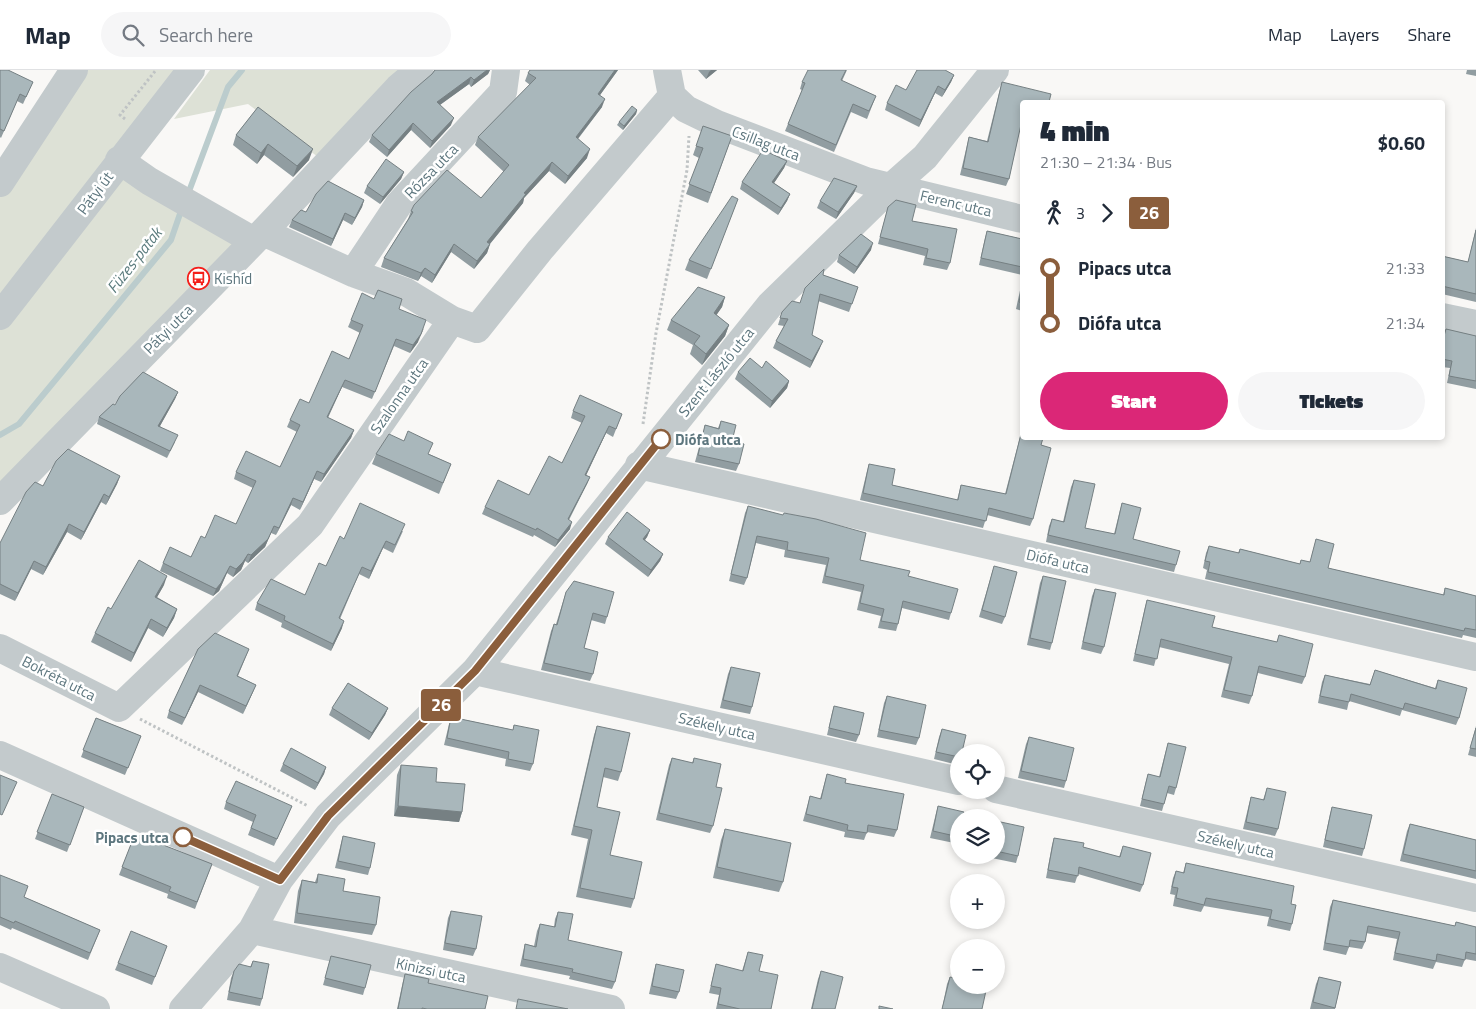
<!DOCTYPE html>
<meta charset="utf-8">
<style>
body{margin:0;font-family:"Titillium Web",sans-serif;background:#f6f6f7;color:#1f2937;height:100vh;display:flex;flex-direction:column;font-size:19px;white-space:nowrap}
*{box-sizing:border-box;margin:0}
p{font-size:16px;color:#747a83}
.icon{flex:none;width:28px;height:28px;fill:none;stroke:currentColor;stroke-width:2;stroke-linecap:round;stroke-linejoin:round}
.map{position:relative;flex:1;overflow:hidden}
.drawer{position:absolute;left:1020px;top:30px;width:425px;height:340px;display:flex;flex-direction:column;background:#fff;border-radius:5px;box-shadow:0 2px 8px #0003}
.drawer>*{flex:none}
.badge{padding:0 10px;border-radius:4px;font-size:18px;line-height:32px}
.tools{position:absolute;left:950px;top:674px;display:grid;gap:10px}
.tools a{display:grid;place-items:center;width:55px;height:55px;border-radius:50%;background:#fff;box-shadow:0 2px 8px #0003;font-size:25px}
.map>.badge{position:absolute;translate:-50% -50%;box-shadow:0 0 0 2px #fff}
.legs{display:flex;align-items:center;gap:8px;height:55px;padding:0 20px;font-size:16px}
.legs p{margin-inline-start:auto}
.summary{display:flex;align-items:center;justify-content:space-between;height:85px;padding:0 20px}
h1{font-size:28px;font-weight:800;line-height:38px}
.primary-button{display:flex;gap:10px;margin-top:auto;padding:10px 20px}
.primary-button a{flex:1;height:58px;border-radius:30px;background:#db2777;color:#fff;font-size:20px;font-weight:800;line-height:58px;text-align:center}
.primary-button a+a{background:#f6f6f7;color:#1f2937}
ul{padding:0 20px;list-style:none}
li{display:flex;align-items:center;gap:18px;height:55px;font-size:19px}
li i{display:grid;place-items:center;width:8px;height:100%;margin:0 6px;background:currentColor}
li i::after{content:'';width:12px;height:12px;margin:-6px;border:4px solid;border-radius:50%;background:#fff}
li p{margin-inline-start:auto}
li:first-child i{background:linear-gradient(#0000 50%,currentColor 0)}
li:last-child i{background:linear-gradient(currentColor 50%,#0000 0)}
header{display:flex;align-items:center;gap:30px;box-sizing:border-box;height:70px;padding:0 25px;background:#fff;border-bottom:1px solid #e0e1e3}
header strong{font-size:24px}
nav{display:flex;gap:28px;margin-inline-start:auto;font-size:18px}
.search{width:350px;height:45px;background:#f6f6f7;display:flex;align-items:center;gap:12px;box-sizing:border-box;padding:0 18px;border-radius:28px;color:#747a83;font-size:19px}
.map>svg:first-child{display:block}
.green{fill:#dde1d6}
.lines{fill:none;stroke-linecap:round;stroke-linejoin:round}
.stream{stroke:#bbcccd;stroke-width:6}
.path{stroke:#bfc3c4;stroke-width:3;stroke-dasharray:2.5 2.5;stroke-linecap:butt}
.minor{stroke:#c3cacc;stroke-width:28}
.wall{fill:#919da1}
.shaded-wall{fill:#768083}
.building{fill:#a9b7bb;stroke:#768083}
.line-1-casing{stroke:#fff;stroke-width:11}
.line-1{stroke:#8b5e3c;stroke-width:8}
.stop-1-dot{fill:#fff;stroke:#8b5e3c;stroke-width:2.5}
.labels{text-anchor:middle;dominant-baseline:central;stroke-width:5;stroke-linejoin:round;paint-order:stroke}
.street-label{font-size:15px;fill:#5d767e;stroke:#fff}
.poi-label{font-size:15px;fill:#5d767e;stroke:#fff;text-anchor:start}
.stop-label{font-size:15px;font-weight:bold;fill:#5d767e;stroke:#fff;text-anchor:start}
.water-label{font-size:16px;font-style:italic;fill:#5b7c7e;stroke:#fff}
</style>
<header>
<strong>Map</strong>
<div class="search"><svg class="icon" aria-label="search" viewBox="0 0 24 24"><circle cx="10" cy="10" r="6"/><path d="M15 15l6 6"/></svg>Search here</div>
<nav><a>Map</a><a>Layers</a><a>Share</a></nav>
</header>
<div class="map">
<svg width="1476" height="939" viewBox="0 0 1476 939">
<rect width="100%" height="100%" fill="#f9f8f6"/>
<path class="green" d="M74,0H191L119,90L254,171L0,431V113Z
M210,0H406L318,87L248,34L174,49Z"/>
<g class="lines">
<path class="stream" d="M188,124L228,17L242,0
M0,365L19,354L171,170L182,138"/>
<path class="path" d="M125,49L120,45L156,0
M643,354L656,263L687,100L689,66
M140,649L308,736"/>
<path class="minor" d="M667,0L672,26L686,39L717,54L866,111L1022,149
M119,90L149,111L254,171
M0,113L74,0
M263,162L353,203L406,222L452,250L477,259L540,180L672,26
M353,203L399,134L503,22L506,0
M0,246L191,0
M1442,247L1476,254
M639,395L1476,587
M0,431L263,162L398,18L419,0
M0,578L119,638L310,455L452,250
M475,601L959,711
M0,685L279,810
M996,719L1476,828
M252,860L611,939
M0,897L96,939
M183,939L252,860L279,810L328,746L475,601L770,235L890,118L925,87L995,0"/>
</g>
<path class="wall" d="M0,0L33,12L23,34L17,31L1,68L0,67Z
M434,0H490L488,4L471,17L469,14L440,35L451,55L430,78L411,60L387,87L369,72L372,65L432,4Z
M530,0H618L600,25L602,37L578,69L587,88L565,114L549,101L524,128L523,133L490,174L487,183L474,199L451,182L432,213L421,206L418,211L381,197L384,188L408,149L411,141L481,128L504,102L475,75L478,67L530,15L525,11L528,3Z
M698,0H717L706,9Z
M847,0L842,11L876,26L867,49L851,42L834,82L785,61L802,20L800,19L802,12Z
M1467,0H1476V6L1466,4Z
M954,5L951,12L942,27L935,23L919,57L885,40L887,33L906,20Z
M1002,12L1022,32V58H1020L1009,109L1006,116L960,105L967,75L969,67L987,71L1000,19Z
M258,37L309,90L293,107L264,85L257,94L233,75L236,65Z
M637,40L636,44L623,60L617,55L619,52Z
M703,56L732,66L708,133L686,124L699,88L693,85Z
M787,91L784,98L774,113L790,124L787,131L778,145L740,119L742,112Z
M404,102L401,109L380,134L364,123L367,116Z
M857,116L854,123L836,149L817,138L820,131Z
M738,129L707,209L685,200L689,190Z
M364,130L362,137L352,155L343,150L331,176L289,157L292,150L306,142Z
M888,137L912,151L950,193L947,200L923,195L925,186L878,174Z
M1476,158V232L1442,224V186L1468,192Z
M987,161L1022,169V205L979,195L985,168Z
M871,180L854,204L837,192L839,185Z
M823,205L858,217L849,242L818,231L812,265L820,278L810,298L773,278L776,271L784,256L778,255L782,242L800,233Z
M1022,211V241L1016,239Z
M725,227L722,237L716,245L729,255L725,266L702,295L690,284L693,275L667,260L671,250Z
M399,239L418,272L410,283L394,276L372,329L342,317L328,348L354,360L351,368L321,412L314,409L300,440L291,435L276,465L271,463L265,477L248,493L245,491L241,500L233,507L227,503L219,521L213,526L160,501L163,493L191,487L205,468L236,454L253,418L234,409L236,402L280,397L297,362L287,357L290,350L309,333L349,289L360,263L348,257L351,250Z
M1446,259L1476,266V319L1447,313L1450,298L1442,297V266H1443Z
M762,298L789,311L787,318L770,338L735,309L738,302Z
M178,322L175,329L160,356L175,372L167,388L97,354L99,347L115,335Z
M573,341L622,344L613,367L606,363L586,405L590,407L587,414L569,450L570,459L555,477L534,465L533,467L482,444L485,437L529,425L562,393L582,353L571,348Z
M721,351L739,394L736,401L695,392L705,355L718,358Z
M1022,360L1041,375L1033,449L1030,456L987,445L983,458L860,430L867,401L869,394L892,415L957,430L961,415L1005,424L1020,367Z
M376,384H429L451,394L439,424L372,394Z
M120,406L117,414L106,435L101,432L81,470L67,462L43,505L31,499L15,531L0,524V473Z
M1074,410L1085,458L1114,464L1120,440L1122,433L1133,469L1176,495L1174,502L1046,472L1049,456L1052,449L1063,452L1071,417Z
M748,436L860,490L908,506L951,543L949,550L902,538L898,554L896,561L878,558L881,546L857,540L861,522L822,513L826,495L784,487L785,480L756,473L747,508L744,515L729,511L745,443Z
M650,460L647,467L645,470L663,484L660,491L648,507L605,474L608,467Z
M403,461L393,483L383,478L369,509L359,504L340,549L342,558L331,581L281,557L282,553L255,540L257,533L305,525L326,496L344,469Z
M1316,469L1328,498L1443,525L1445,518L1476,526V568L1463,565L1462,568L1205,509L1207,500L1203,498L1206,483L1209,476L1238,483L1240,479L1300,494L1301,490L1310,492Z
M994,496L1005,547L1002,554L979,547Z
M1043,506L1052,573L1050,580L1027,575L1040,513Z
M164,515L157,527L177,539L174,548L163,567L148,558L131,592L91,572L95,563Z
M1095,519L1104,577L1101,584L1081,579L1092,526Z
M566,522L607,547L605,554L591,550L584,578L593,604L590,611L541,600L551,561L554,554H556Z
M1147,530L1212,557L1277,572L1279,565L1305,607L1302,614L1258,603L1252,626L1249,634L1221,627L1229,594L1159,577L1154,596L1133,591L1145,537Z
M198,579H249L238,606L256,615L243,644L198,622L182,655L167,648L169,641Z
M731,597L752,637L750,644L720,638L728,604Z
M1375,600L1435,618L1438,610L1459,648L1456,655L1402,640L1400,646L1349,631L1347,640L1318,633L1322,612L1325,605L1370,614Z
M887,626L919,668L916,675L877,667L884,633Z
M834,636L859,665L856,672L827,665L832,643Z
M332,638H388L385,645L369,670L329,645Z
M451,647L513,660L514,655L533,694L530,701L505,696L506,689L444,675L449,654Z
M96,648L141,666L125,705L81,687Z
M597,656L621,702L618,711L603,707L597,737L610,785L634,829L631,838L576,827L588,769L571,765L594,665Z
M1476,656V687L1468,685Z
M942,659L959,682V692L958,695L934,689L939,667Z
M1029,667L1066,711L1064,718L1018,708L1026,674Z
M1168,673L1176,718L1174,725L1167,723L1162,741L1140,736L1146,711L1148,704L1159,707L1166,680Z
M672,688L692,693L694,688L716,717L713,756L710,763L656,750L669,695Z
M283,694L326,697L324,704L315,720L280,701Z
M401,695L436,712L462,742L459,752L394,746L397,705Z
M827,704L845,713L897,760L894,767L867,762L864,770L844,767L845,762L803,751L810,726L820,729Z
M1267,718L1278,759L1275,766L1243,759L1249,734L1251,727L1263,730Z
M52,724L84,737L67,782L35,769Z
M226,732L292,736L274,776L248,765L253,752L224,739Z
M938,736L959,748V774L930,768L936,743Z
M1332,737L1364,779L1362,786L1323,777L1330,744Z
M996,751L1018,786L1016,793L977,785H996Z
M1410,754L1476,770V809L1400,791L1407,761Z
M725,759L783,812L779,822L713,808L721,770Z
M135,764L212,794L195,839L167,828L168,824L119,805Z
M343,766L370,798L368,805L335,798L341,773Z
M1054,768L1083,777L1119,787L1123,776L1143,815L1140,822L1078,804L1075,813L1046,808L1052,775Z
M1186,793L1291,834L1292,854L1290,861L1267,856L1269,847L1204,836L1201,842L1173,836L1175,825L1170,824L1173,808L1176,801L1183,803Z
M318,804L343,821L376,855L372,865L294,853L298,821L302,810L315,812Z
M0,805L24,827L100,860L88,890L12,858L11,860L0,855Z
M1333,830L1455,856L1456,852L1476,857V891L1465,889L1462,897L1436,892L1433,899L1393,890L1397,869L1366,863L1365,872L1362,879L1349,877L1346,885L1323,880L1330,837Z
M451,841L476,879L473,886L443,880L448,848Z
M558,842L568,870L615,912L612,919L569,909L570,906L520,896L523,882L525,874L534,876L537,861L540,854L554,857L555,849Z
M167,876L152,915L115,900L118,893Z
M748,882L759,901L771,939H716L719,925L709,923L714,902L716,894L742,901Z
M331,886L365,918L363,925L323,915Z
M253,891L262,929L260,936L227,930L231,908L234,901L250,897Z
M656,894L679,922L676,929L649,924L654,901Z
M821,901L835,939H811L818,909Z
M405,904L428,913L485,939H397L403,911Z
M950,907L982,939H942L947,914Z
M1319,907L1341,912L1335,939H1310L1316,914Z"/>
<path class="shaded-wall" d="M487,0H490L488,4L471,17L474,10Z
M615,0H618L595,32L598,24Z
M711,0H717L706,9L709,2Z
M954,5L951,12L942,27L945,20Z
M471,7L469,14L434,39L437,32Z
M938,16L935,23L919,57L921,50Z
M605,29L602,37L572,76L576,67Z
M637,40L636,44L623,60L624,56Z
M454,48L451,55L430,78L432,71Z
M413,53L411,60L387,87L389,80Z
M268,74L264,85L257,94L261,83Z
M313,79L309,90L293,107L297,96Z
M590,79L587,88L565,114L568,106Z
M787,91L784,98L770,119L772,112Z
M552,92L549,101L524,128L523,133L484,181L487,172L524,123Z
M404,102L401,109L380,134L383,127Z
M857,116L854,123L836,149L838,142Z
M790,124L787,131L778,145L781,138Z
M364,130L362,137L352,155L355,148Z
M345,143L343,150L331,176L333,169Z
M873,173L871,180L854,204L857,197Z
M454,174L451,182L432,213L435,205Z
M490,174L487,183L474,199L477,191Z
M425,198L421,206L418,211L421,203Z
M725,227L722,237L711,253L714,243Z
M729,255L725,266L702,295L706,284Z
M424,258L418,272L410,283L413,275Z
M823,271L820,278L810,298L812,291Z
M345,310L342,317L324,355L327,347Z
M789,311L787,318L770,338L772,331Z
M178,322L175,329L156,363L158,356Z
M609,356L606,363L583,412L585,405Z
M354,360L351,368L321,412L324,404Z
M317,401L314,409L300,440L303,432Z
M120,406L117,414L106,435L109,427Z
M590,407L587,414L565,456L568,449Z
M104,424L101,432L81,470L84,462Z
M293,428L291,435L276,465L279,458Z
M572,452L570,459L555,477L558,470Z
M69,454L67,462L43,505L46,497Z
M274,456L265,477L248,493L251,485Z
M650,460L647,467L640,476L643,469Z
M386,471L383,478L369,509L371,501Z
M248,484L241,500L233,507L236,499Z
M663,484L660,491L648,507L651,500Z
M34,491L31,499L15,531L18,523Z
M230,496L219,521L213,526L216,519Z
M167,506L164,515L152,536L155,527Z
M177,539L174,548L163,567L167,558Z
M151,549L148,558L131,592L134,583Z
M344,551L342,558L331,581L333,574Z
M200,615L198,622L182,655L185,648Z
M256,615L253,622L243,644L246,636Z
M388,638L385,645L369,670L372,663Z
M326,697L324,704L315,720L318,713Z
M398,736L462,742L459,752L394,746Z"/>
<path class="building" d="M0,0H8L33,12L26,27L20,24L4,61L0,59Z
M435,0H487L474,10L471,7L437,32L454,48L432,71L413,53L389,80L372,65L411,22L432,4Z
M530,0H615L598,24L605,29L576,67L590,79L568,106L552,92L524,123L526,124L487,172L490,174L477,191L454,174L435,205L425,198L421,203L384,188L413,142L411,141L414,135L447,100L481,128L509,95L478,67L536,8L528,3Z
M808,0H846L841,10L876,26L869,41L853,34L836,75L788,54L805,13L802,12Z
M917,0H945L954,5L945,20L938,16L921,50L887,33L896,15L906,20Z
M1002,12L1051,24L1049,32H1022V50L1009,109L963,98L969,67L988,72Z
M632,36L637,40L624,56L619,52Z
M258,37L313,79L297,96L268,74L261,83L236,65Z
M703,56L732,66L711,123L689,114L703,78L696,76Z
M763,80L787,91L772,112L790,124L781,138L742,112Z
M386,89L404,102L383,127L367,116Z
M834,108L857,116L838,142L820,131Z
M328,111L364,130L355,148L345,143L333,169L292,150L301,140L306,142L316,124Z
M732,126L738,129L711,199L689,190Z
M896,130L916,135L912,151L957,159L950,193L926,188L928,179L880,167L888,137Z
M1476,160V224L1442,216V186L1468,192Z
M987,161L1022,169V197L981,188Z
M861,164L873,173L857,197L839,185Z
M824,199L823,205L858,217L852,234L820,224L812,265L823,271L812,291L776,271L788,249L780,248L782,242L792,231L800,233L805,218Z
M1022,216V233L1019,232Z
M698,217L725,227L714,243L729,255L706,284L694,274L700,266L671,250Z
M378,220L402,229L399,239L426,250L421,264L413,275L396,269L375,322L345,310L327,347L354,360L324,404L317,401L303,432L293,428L279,458L274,456L268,469L251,485L248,484L243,492L236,499L230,496L221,513L216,519L163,493L170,477L191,487L201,466L205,468L215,445L236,454L256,411L236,402L246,381L280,397L300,355L290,350L300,329L309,333L332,281L349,289L363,255L351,250L362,223L374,229Z
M1446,259L1476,266V311L1449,306L1452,291L1442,289V266H1444Z
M750,288L762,298L766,291L789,311L772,331L738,302Z
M143,302L178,322L158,356L178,365L170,381L99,347L113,334L115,335L120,326Z
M580,325L622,344L616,359L609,356L585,405L590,407L568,449L572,452L558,470L537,458L536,460L485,437L498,410L529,425L549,386L562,393L585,346L573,341Z
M721,351L736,355L732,371L744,374L739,394L698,385L705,355L719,359Z
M1022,360V368H1043L1041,375L1051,378L1033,449L989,438L986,451L863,423L869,394L895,399L892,415L958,430L961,415L1006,424Z
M408,361L433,373L428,384L451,394L443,413L376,384L389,364L404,371Z
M68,379L120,406L109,427L104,424L84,462L69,454L46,497L34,491L18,523L0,514V473L26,422L35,412L43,416L56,391Z
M1074,410L1095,414L1085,458L1115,464L1122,433L1141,438L1133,469L1180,481L1176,495L1048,465L1052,449L1064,452Z
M360,433L405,454L395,475L386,471L371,501L362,497L339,548L344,551L333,574L284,550L285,546L257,533L271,509L305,525L319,493L326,496L340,466L344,469Z
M748,436L783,445L784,443L816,449L866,463L860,490L910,501L908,506L958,519L951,543L903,531L898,554L881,551L884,539L860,533L864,515L825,506L829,488L787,480L788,472L757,466L747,508L731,504Z
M627,442L650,460L643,469L663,484L651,500L608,467Z
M1316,469L1334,474L1328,498L1444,525L1445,518L1476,526V560L1465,558L1464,561L1208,502L1210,492L1205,491L1209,476L1239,483L1240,479L1300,494L1301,490L1310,492Z
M139,490L167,506L155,527L177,539L167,558L151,549L134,583L95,563L108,537L111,539Z
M994,496L1017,502L1005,547L982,540Z
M1043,506L1066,511L1052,573L1030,568Z
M574,511L614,522L607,547L593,543L584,578L598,582L593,604L544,593L554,554L557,555L566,522Z
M1095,519L1116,523L1104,577L1083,572Z
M1147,530L1215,546L1212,557L1277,572L1279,565L1313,574L1305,607L1259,596L1252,626L1224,620L1232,587L1161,569L1157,589L1135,584Z
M215,563L249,579L237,606L256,615L246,636L200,615L185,648L169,641L198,579Z
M731,597L760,603L752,637L723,630Z
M1375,600L1436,619L1438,610L1467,618L1459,648L1405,633L1403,639L1351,624L1349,632L1320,626L1325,605L1370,615Z
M348,613L388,638L372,663L332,638Z
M887,626L926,635L919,668L879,660Z
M834,636L864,643L859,665L829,658Z
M451,647L513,660L514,655L539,660L533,694L508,689L509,682L447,668Z
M96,648L141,666L128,698L83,680Z
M597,656L630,663L621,702L605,698L597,737L620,742L610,785L642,792L634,829L580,818L592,760L574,756Z
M1476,658V679L1470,678Z
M942,659L966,665L962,682H959V687L936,682Z
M1029,667L1074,678L1066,711L1021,701Z
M1168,673L1186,677L1176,718L1169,716L1164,734L1142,729L1148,704L1160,707Z
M291,678L326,697L318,713L283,694Z
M672,688L693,693L694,688L721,694L716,717L722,718L713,756L659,743Z
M401,695L437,698L436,712L465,714L462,742L398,736Z
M827,704L846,709L845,713L904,724L897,760L868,755L867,763L847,760L848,755L806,744L810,726L821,729Z
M0,705L17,712L2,745L0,744Z
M236,711L292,736L277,769L251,758L256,745L226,732Z
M1267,718L1286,722L1278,759L1246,752L1251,727L1264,730Z
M52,724L84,737L70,775L37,762Z
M938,736L964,742L963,744L980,748H959V767L933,761Z
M1332,737L1372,745L1364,779L1325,770Z
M996,751L1024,757L1018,786L996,781Z
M1410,754L1476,770V801L1403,784Z
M725,759L791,773L783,812L717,797Z
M135,764L212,794L197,832L169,821L171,817L122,797Z
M343,766L375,773L370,798L338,791Z
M1054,768L1084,773L1083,777L1120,787L1123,776L1151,783L1143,815L1079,797L1078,806L1048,800Z
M1186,793L1294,816L1291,834L1296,835L1292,854L1270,849L1272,840L1206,828L1204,835L1176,828L1178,818L1172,817L1176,801L1184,803Z
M318,804L345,809L343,821L380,827L376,855L297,843L302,810L317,813Z
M0,805L28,816L24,827L100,860L90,883L15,851L14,853L0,847Z
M1333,830L1455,856L1456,852L1476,857V884L1466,882L1465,890L1437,884L1436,891L1395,883L1400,862L1368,856L1365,872L1350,870L1349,877L1325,873Z
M451,841L482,846L476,879L445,873Z
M558,842L573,844L568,870L622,882L615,912L572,902L573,899L523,889L525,874L536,877L540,854L555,857Z
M131,861L167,876L155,907L118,893Z
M748,882L763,885L759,901L778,905L771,939H740L718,934L721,918L711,916L716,894L743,901Z
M331,886L371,895L365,918L325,908Z
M253,891L269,894L262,929L229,922L234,901L239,894L251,897Z
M656,894L684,900L679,922L652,916Z
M821,901L843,907L835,939H812Z
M405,904L429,909L428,913L488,926L485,939H427L422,938V939H398Z
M950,907L959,909V915H983L987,916L982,939H942Z
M1319,907L1341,912L1335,938L1313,932Z
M518,929L568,939H516Z
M879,936L893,939H879Z"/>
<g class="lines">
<defs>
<path id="line-1" d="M183,767L280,810L328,746L475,601L661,369"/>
</defs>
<use href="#line-1" class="line-1-casing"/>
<use href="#line-1" class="line-1"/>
</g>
<defs>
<symbol id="bus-ring" viewBox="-11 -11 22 22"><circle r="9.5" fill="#fff" stroke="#f41f1b" stroke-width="1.5"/><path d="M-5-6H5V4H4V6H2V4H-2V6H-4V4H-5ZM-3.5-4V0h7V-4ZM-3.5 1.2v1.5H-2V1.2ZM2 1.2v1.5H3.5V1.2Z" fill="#f41f1b"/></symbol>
</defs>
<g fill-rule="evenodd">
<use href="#bus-ring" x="186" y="196" width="25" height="25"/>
</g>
<g class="stop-1-dot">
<circle cx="661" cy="369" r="9"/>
<circle cx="183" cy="767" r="9"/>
</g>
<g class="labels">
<g class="street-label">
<text transform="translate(766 73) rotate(21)">Csillag utca</text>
<text transform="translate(431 101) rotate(-46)">Rózsa utca</text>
<text transform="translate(95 123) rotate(-53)">Pátyi út</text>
<text transform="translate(956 133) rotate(13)">Ferenc utca</text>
<text transform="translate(168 259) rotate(-45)">Pátyi utca</text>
<text transform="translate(716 302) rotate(-51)">Szent László utca</text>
<text transform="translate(399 326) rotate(-55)">Szalonna utca</text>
<text transform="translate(1058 491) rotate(13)">Diófa utca</text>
<text transform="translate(59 608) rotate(27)">Bokréta utca</text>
<text transform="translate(717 656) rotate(13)">Székely utca</text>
<text transform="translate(1236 774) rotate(13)">Székely utca</text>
<text transform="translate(431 900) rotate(12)">Kinizsi utca</text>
</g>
<g class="poi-label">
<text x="214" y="208">Kishíd</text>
</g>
<g class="stop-label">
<text x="675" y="369">Diófa utca</text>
<text x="169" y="767" text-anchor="end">Pipacs utca</text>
</g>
<g class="water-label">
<text transform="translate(134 190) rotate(-52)">Füzes-patak</text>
</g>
</g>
</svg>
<div class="tools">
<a><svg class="icon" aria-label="locate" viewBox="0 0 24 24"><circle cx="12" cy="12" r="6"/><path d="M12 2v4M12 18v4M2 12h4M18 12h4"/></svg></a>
<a><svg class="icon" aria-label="layers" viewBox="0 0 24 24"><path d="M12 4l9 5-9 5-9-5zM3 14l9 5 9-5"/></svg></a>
<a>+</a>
<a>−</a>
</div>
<b class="badge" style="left:441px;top:635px;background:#8b5e3c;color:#fff">26</b>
<section class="drawer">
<div class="summary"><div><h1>4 min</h1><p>21:30 – 21:34 · Bus</p></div><b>$0.60</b></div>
<div class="legs"><svg class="icon" aria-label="walk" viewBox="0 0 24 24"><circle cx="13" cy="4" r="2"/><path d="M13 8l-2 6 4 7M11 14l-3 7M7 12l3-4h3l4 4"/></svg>3<svg class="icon" aria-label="forward" viewBox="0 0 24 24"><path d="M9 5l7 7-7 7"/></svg><b class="badge" style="background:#8b5e3c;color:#fff">26</b></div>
<ul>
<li><i style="color:#8b5e3c"></i><b>Pipacs utca</b><p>21:33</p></li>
<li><i style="color:#8b5e3c"></i><b>Diófa utca</b><p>21:34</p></li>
</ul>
<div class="primary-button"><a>Start</a><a>Tickets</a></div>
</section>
</div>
